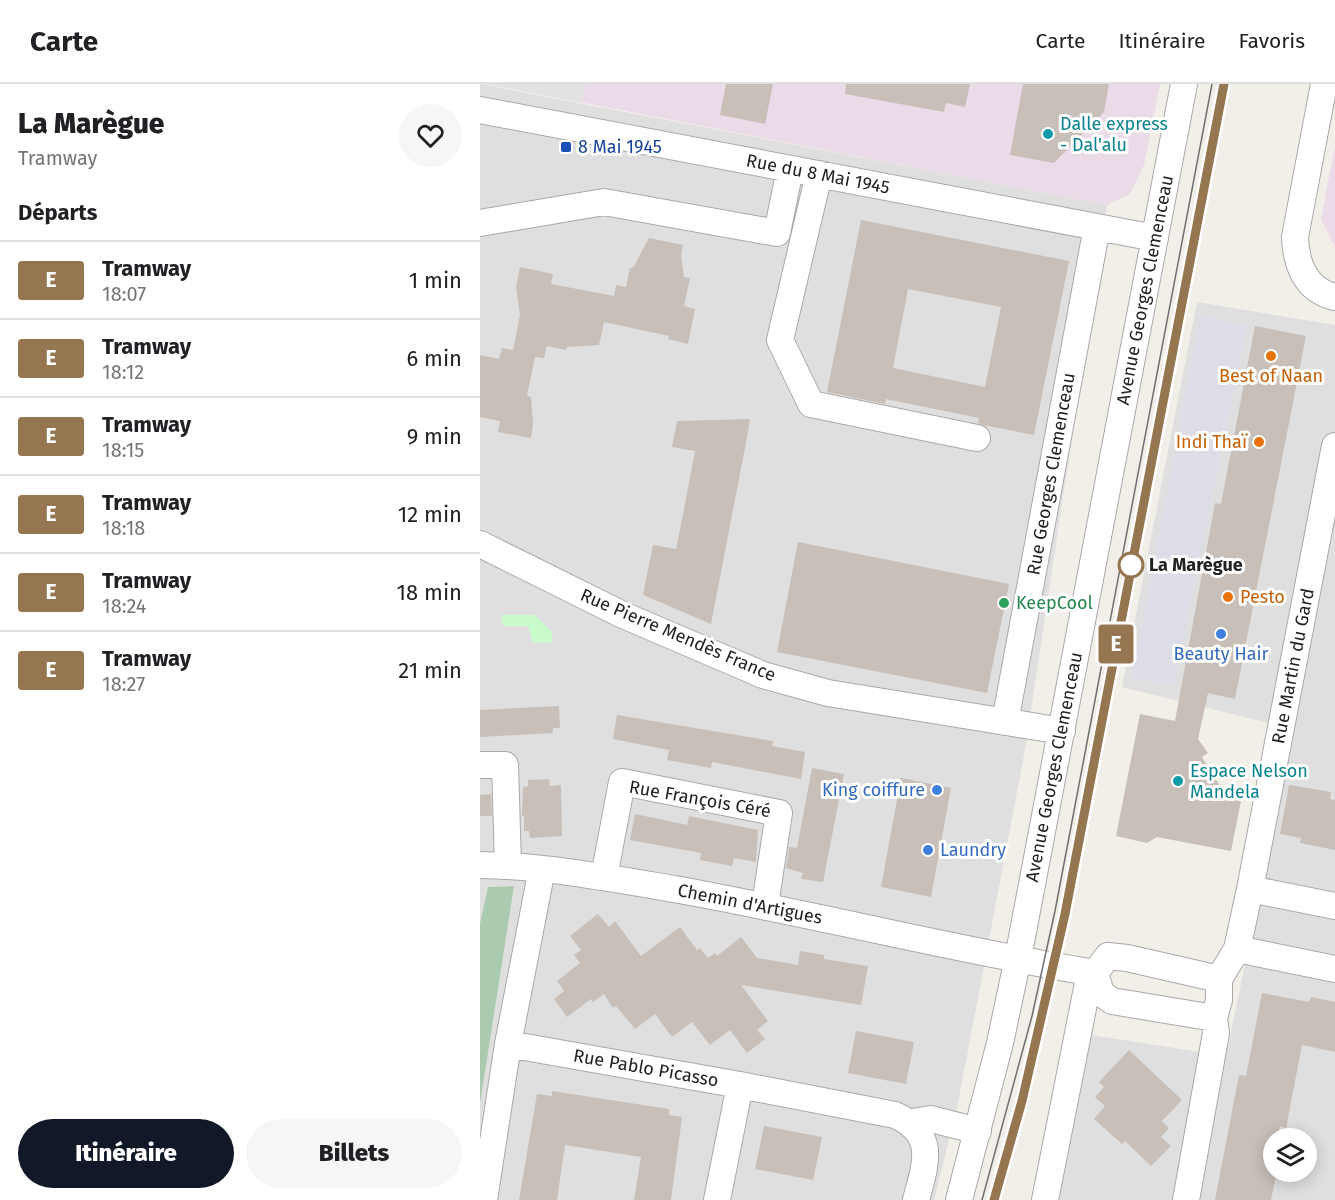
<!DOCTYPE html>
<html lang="fr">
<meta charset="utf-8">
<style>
body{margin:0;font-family:"Fira Sans",sans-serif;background:#f6f6f6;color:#202124;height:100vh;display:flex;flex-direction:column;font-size:22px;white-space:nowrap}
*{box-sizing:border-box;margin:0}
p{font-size:20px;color:#757577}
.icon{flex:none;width:33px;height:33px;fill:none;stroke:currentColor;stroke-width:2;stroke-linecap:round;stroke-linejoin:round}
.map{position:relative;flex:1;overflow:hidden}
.panel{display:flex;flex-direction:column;background:#fff;width:480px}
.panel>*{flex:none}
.badge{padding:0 12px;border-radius:4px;font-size:21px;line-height:39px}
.tools{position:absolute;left:783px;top:1044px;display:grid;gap:12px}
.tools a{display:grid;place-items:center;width:54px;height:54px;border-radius:50%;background:#fff;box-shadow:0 3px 15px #0003;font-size:30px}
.map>.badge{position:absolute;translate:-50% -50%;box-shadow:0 0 0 3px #fff}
h2{padding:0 18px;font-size:22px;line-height:54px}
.round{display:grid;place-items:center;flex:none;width:63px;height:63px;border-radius:32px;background:#f6f6f6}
.headline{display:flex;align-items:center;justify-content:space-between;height:102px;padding:0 18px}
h1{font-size:28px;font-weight:800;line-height:45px}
.button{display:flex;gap:12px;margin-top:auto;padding:12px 18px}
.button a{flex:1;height:69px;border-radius:36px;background:#111827;color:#fff;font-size:24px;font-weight:800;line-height:69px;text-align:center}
.button a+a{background:#f6f6f6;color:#202124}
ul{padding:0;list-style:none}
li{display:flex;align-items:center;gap:18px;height:78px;padding:0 18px;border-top:2px solid #e0e0e0}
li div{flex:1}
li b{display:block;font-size:22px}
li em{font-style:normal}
li .badge{min-width:66px;font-weight:700;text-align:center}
header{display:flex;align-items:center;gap:36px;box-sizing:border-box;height:84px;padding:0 30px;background:#fff;border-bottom:2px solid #e0e0e0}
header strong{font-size:28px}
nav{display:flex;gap:33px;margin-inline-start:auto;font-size:21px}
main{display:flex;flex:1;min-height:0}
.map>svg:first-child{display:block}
.residential{fill:#e0dfdf;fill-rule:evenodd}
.industrial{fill:#ebdbe8}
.cemetery{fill:#aacbaf}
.park{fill:#c8facc}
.parking{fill:#e2e2e2}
.plaza{fill:#dddde8}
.building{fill:#c7bfb8;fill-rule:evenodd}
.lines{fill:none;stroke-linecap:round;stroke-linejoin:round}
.minor-casing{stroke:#a9a9a9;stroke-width:28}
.minor{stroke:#fff;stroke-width:26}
.tram{stroke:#707070;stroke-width:1.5}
.line-casing{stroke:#fff;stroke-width:14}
.line{stroke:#967651;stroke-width:9}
.culture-dot{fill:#0f9aa8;stroke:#fff;stroke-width:2}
.transit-dot{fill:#1a4fb4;stroke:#fff;stroke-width:2}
.food-dot{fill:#e8710a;stroke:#fff;stroke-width:2}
.stop-dot{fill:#fff;stroke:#967651;stroke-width:3}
.leisure-dot{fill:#2e9e5b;stroke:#fff;stroke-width:2}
.shop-dot{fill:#3f7fe0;stroke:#fff;stroke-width:2}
.labels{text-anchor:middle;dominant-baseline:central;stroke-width:6;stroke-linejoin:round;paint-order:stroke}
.culture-label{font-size:18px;fill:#0d838f;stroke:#fff;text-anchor:start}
.transit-label{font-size:18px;fill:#164399;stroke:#fff;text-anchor:start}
.street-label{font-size:18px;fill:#222;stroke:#fff}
.food-label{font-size:18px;fill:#c56008;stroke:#fff}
.stop-label{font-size:18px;font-weight:bold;fill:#222;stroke:#fff;text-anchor:start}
.leisure-label{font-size:18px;fill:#27864d;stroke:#fff;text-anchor:start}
.shop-label{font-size:18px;fill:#366cbe;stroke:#fff}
</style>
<header>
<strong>Carte</strong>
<nav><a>Carte</a><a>Itinéraire</a><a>Favoris</a></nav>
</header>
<main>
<section class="panel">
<div class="headline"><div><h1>La Marègue</h1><p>Tramway</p></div><a class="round"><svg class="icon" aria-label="heart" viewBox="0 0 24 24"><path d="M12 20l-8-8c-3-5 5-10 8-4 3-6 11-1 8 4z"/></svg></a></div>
<h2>Départs</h2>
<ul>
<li><span class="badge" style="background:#967651;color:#fff">E</span><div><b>Tramway</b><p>18:07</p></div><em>1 min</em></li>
<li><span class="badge" style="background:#967651;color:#fff">E</span><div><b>Tramway</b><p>18:12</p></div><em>6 min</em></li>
<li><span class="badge" style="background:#967651;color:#fff">E</span><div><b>Tramway</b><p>18:15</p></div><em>9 min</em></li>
<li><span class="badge" style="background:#967651;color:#fff">E</span><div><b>Tramway</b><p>18:18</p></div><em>12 min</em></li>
<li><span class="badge" style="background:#967651;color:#fff">E</span><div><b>Tramway</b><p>18:24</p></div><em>18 min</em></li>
<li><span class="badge" style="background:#967651;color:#fff">E</span><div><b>Tramway</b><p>18:27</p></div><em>21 min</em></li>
</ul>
<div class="button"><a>Itinéraire</a><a>Billets</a></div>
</section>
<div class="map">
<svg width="855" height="1116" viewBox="0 0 855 1116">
<rect width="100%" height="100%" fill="#f2efe9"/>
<path class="residential" d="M0,0L627,121L545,666L478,1019L454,1116H0V1020L33,802L8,803L0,839Z
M717,218L855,241V1116H574L611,951L746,972L814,645L642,603ZM794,1054H826V1088H794Z"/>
<path class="industrial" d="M7,0H680L664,81L650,110L627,121Z
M855,62V163L841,135Z"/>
<path class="cemetery" d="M34,802L0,1020V839L8,803Z"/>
<path class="park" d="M21,531H55L72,548V558L53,559L48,542H23Z"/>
<path class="parking" d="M6,0H105L102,19Z"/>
<path class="plaza" d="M720,231L767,242L694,601L652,594Z"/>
<path class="building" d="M246,0H293L285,40L240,31Z
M366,0H490L485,23L466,19L464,28L365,10Z
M543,0H629L624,28L574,79L530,71Z
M381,136L589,177L554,351L503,341L498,339L499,334L406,315L405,320L347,308ZM428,205L521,223L505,303L413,284Z
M169,154L203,161L201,171L204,193L210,194L204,222L215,225L208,260L188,255L189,252L124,238L119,261L87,263L86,266L67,262L64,274L55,273L47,312L51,313L53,340L51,354L18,348L20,337L0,333V271L19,275L22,264L33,266L40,231L36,203L40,183L73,190L71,200L134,212L136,201L146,203L150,184H153Z
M775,242L826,252L755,615L728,609L718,655L728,669L722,673L744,708L762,712L751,767L677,753L667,759L636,752L660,630L695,637L735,419L741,420Z
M270,335L268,348L231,540L163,511L173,461L196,465L204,425L215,367L192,363L197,337Z
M318,458L529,500L507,609L297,568Z
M79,622L80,644H73V649L0,653V626Z
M137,631L293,657L292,662L325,668L321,695L232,678L231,684L187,676L189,666L133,655Z
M332,684L364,690L343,798L321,795L323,789L306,784L309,763L317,764Z
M421,694L471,704L451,813L401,803Z
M69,695L70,702L81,701L82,752L50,754L49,747H44V732H42L43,703L48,702V696Z
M809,701L851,708L850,715L855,716V766L820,759L821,754L800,750Z
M11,710L12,732H0V711Z
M155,730L207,741L209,732L278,746L276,778L254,774L252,782L220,776L221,769L150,756Z
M118,830L129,843L135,837L161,872L200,843L217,866L220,864L228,874L235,869L237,872L261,853L277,874L318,881L320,867L344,871V875L388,882L381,921L261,901L288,937L277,946L285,955L267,969L250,946L230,961L212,938L192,953L175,930L155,945L136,922L133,924L124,910L113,918L111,915L87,933L74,915L84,907L77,897L100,879L94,871L101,866L90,852Z
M782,909L829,918L831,913L855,918V968L822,961L806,1044L800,1042L797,1054H794L791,1088H797L791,1116H735L759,991L766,992Z
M376,947L434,958L426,1000L368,989Z
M649,966L702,1016L682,1037L689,1044L681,1053L691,1062L671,1082L645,1057L642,1060L614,1035L625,1022L615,1013L624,1003L619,998Z
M72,1007L189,1025V1031L202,1033L191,1116H154L161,1073L85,1061L77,1116H39L57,1010L72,1012Z
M284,1042L342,1053L333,1096L275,1085Z"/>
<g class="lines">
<defs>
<path id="minor" d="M844,0L815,153C816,180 825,206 855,213
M0,26L675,154
M339,90L300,256L331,320L497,354
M0,139L124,118L297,149L310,85
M0,460L143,531L283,591L348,609L582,647
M525,638L617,143
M0,681H25L28,781
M0,781C65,782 130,794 194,805C335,830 474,866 615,889
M124,793L142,698L299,729L285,821
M770,805L855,822
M757,865L855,885
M734,934L632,917L621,909L615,889L628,872L647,874L739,895
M28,960L260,1001L237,1116
M260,1001L415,1031C457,1050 446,1079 436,1116
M432,1038L451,1035L498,1047
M4,1116L28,960L62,785
M479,1116L520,959L538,874L704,0
M565,1116L610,889
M706,1116L736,949L734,934L739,916V895L757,865L770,805L855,362"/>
</defs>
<use href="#minor" class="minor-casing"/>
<use href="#minor" class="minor"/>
<path class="tram" d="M502,1116L552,932L575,827L732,0
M514,1116L542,1017L585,829L744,0"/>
</g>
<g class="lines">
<defs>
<path id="line" d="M514,1116L542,1017L585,830L744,0"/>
</defs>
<use href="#line" class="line-casing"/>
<use href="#line" class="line"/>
</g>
<g class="culture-dot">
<circle cx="568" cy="50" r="6"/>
<circle cx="698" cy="697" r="6"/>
</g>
<rect class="transit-dot" x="80" y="57" width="12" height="12" rx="3"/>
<g class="food-dot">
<circle cx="791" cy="272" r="6"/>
<circle cx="779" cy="358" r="6"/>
<circle cx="748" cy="513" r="6"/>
</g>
<circle class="stop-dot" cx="651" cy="481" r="12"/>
<circle class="leisure-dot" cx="524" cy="519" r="6"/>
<g class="shop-dot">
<circle cx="741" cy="550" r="6"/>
<circle cx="457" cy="706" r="6"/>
<circle cx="448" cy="766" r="6"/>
</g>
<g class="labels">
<g class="culture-label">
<text x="580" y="40">Dalle express<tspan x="580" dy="21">- Dal'alu</tspan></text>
<text x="710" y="687">Espace Nelson<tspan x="710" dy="21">Mandela</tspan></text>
</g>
<g class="transit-label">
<text x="98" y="63">8 Mai 1945</text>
</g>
<g class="street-label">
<text transform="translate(338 90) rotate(11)">Rue du 8 Mai 1945</text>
<text transform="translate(665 206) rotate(-79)">Avenue Georges Clemenceau</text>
<text transform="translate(571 390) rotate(-80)">Rue Georges Clemenceau</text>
<text transform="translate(198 551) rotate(23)">Rue Pierre Mendès France</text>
<text transform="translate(813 582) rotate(-79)">Rue Martin du Gard</text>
<text transform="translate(574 683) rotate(-79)">Avenue Georges Clemenceau</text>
<text transform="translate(220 715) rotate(10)">Rue François Céré</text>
<text transform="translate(270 820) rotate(11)">Chemin d'Artigues</text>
<text transform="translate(166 984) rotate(10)">Rue Pablo Picasso</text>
</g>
<g class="food-label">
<text x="791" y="292">Best of Naan</text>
<text x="767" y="358" text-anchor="end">Indi Thaï</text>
<text x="760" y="513" text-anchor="start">Pesto</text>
</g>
<g class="stop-label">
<text x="669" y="481">La Marègue</text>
</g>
<g class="leisure-label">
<text x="536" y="519">KeepCool</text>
</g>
<g class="shop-label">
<text x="741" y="570">Beauty Hair</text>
<text x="445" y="706" text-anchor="end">King coiffure</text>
<text x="460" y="766" text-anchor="start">Laundry</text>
</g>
</g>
</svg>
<div class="tools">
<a><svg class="icon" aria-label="layers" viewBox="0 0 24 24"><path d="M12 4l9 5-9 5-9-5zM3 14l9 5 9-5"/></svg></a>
</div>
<b class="badge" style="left:636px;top:560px;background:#967651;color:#fff">E</b>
</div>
</main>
